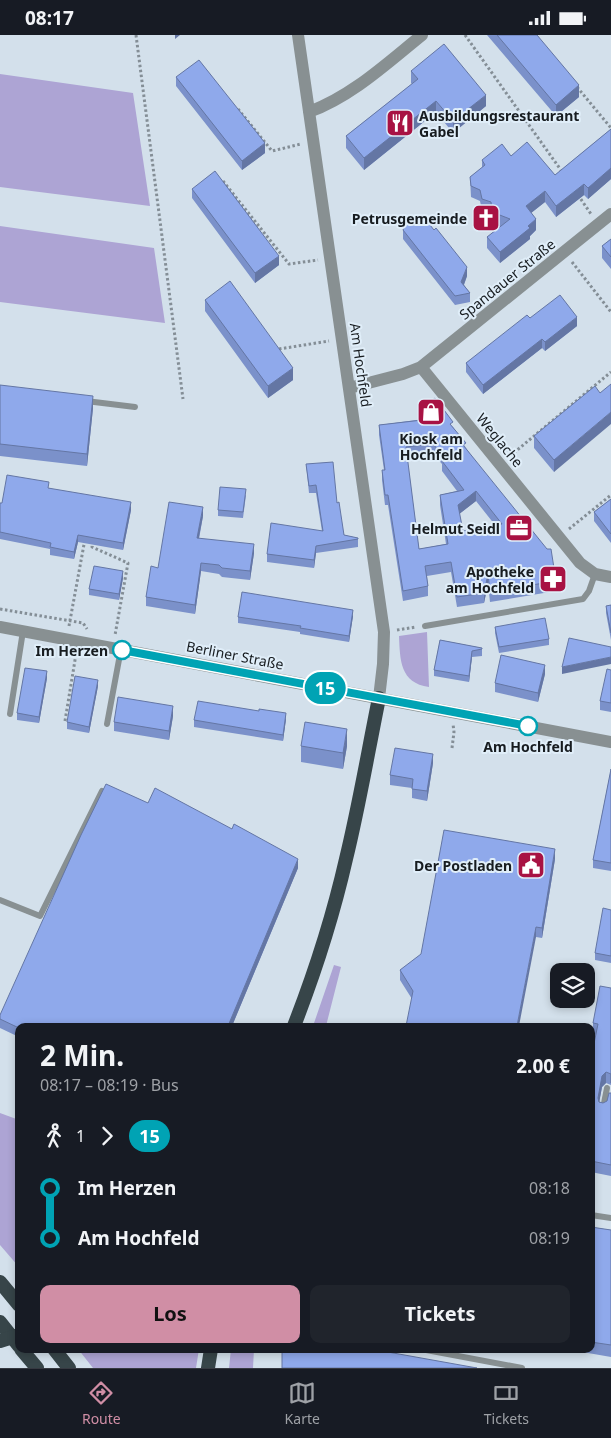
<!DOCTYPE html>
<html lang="de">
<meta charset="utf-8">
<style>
body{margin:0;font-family:"Noto Sans",sans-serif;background:#20242c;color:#f1f3f6;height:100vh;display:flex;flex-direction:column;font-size:19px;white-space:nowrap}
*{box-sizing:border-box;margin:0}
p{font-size:16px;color:#9ea1a6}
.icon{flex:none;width:28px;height:28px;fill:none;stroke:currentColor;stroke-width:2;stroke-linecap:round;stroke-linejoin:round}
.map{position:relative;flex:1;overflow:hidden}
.panel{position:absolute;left:15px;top:988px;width:580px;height:330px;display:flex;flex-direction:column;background:#171b24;border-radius:10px;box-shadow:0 2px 8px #0003}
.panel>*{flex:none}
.badge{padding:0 10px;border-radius:16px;font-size:18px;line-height:32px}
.fabs{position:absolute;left:550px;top:928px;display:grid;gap:10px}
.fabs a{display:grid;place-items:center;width:45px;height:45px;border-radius:10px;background:#171b24;box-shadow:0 2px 8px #0003;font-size:25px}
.map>.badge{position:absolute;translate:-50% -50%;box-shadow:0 0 0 2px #fff}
.legs{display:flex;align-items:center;gap:8px;height:55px;padding:0 25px;font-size:16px}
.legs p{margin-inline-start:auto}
.headline{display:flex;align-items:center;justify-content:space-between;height:85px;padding:0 25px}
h1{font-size:28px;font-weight:700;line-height:38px}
.primary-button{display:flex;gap:10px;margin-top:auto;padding:10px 25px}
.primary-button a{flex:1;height:58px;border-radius:10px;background:#d08ea5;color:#111;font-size:20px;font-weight:700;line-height:58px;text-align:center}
.primary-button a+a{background:#20242c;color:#f1f3f6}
ul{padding:0 25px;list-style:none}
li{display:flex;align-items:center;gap:18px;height:50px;font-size:19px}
li i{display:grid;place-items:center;width:8px;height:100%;margin:0 6px;background:currentColor}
li i::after{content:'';width:12px;height:12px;margin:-6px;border:4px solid;border-radius:50%;background:#171b24}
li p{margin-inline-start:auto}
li:first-child i{background:linear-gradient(#0000 50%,currentColor 0)}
li:last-child i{background:linear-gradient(currentColor 50%,#0000 0)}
.status{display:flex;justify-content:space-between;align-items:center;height:35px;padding:0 25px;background:#171b24;direction:ltr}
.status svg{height:14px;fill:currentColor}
.menu{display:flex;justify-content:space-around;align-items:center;height:70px;border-top:1px solid #363941;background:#171b24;font-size:14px;color:#9ea1a6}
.menu a{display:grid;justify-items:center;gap:2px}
.menu .active{color:#d08ea5}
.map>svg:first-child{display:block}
.green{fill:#ada4d4}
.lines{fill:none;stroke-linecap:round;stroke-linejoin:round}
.path{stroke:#848e96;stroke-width:3;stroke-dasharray:2.5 2.5;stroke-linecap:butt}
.service{stroke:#889092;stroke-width:6}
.minor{stroke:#889092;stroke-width:12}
.tertiary{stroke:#889092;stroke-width:12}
.trunk{stroke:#374549;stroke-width:14}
.trunk-bridge{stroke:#374549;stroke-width:14}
.wall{fill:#7b91ca;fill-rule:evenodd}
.shaded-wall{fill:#6476a4}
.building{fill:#8fa9eb;stroke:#6476a4;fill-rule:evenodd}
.line-1-casing{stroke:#fff;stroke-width:11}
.line-1{stroke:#00a3b4;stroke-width:8}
.stop-1-dot{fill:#fff;stroke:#00a3b4;stroke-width:2.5}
.labels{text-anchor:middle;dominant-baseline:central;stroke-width:4;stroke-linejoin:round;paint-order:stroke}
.poi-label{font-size:14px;font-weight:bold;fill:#171c20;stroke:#e0eef9;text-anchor:end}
.street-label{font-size:14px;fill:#171c20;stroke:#e0eef9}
.stop-label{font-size:14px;font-weight:bold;fill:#171c20;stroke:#e0eef9;text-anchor:end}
</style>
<div class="status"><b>08:17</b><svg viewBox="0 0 49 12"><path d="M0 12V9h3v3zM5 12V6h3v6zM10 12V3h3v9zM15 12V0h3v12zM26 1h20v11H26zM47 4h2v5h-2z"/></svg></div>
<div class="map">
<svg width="611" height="1333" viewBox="0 0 611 1333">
<rect width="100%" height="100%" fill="#d3e0eb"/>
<path class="green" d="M0,39L133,58L150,171L0,152Z
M0,191L154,213L165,288L0,267Z
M427,597L429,652C400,648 400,625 399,601Z
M334,930L341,932L326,991H313Z
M0,1078L19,1085V1232L0,1210Z
M78,1314H199L196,1333H93Z
M231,1314H254L253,1333H229Z"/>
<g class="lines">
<path class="path" d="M136,0L183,364
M465,0L563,138
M577,52L611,93
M238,74L272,116L301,109
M223,146L289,229L318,225
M578,160L591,179
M572,227L611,277
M279,314L329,306
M510,421L611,337
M569,494L611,460
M93,506L92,512L128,528L115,600
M0,574L83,588L87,594
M69,591L85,504
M397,595L416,592
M65,686L76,619
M452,713L454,697L453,689"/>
<path class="service" d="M86,366L135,372
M425,591L583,564L589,556L595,539
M10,679L23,596
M107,689L121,614
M0,865L40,881L102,756
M605,1063L607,1053
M603,1074L605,1063L611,1064
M591,1180L611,1183
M421,1314L522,1333"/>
<path class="minor" d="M298,0L384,597L383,629L379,663
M309,77C352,61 386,29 422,0
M421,332L611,179
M349,353L403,339L421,332L580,528L595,539L611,542"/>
<path class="tertiary" d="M0,592L611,707"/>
<path class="trunk" d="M294,991C315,937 333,881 346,824C359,771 368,717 379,663
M0,1247L19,1270
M0,1287L19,1311
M21,1314L37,1333
M54,1314L69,1333
M208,1333L211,1314"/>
<path class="trunk-bridge" d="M0,1306L19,1300"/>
</g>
<path class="wall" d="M487,0H537L579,62L556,81Z
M411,36L486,71L453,98L436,77L364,135L346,113V101L412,49L411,48Z
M176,42L265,118L242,135L176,51Z
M611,94V144L588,164L584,160L556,182L545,167L531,178L536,195L530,201V204L500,228L487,213V202L501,192L492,188L491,179L482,175L480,166L471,162L470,142L482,133V125L511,121L555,140Z
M192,154L279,230L255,248L192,163Z
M403,195L467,241L464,250L470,258V267L455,270L403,204Z
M611,204V234L602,223V211Z
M205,265L293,345L268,363L205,276Z
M530,283L577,291L545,316L542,313L483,359L466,337V328Z
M0,350L93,373L87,431L0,421Z
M600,358L554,437L534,413V401Z
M423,372L453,392L466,413L556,546V556L490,567L488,549L484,568L457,572L451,537L427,541L428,551V561L403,566L388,470H385L382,445V435H384L379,400V390L424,384L423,382ZM433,419L442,429V436L457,456L440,460V470L446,509L419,514L407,422ZM476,466L495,490L463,496L459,479Z
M306,429L337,468L344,500L358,503V512L316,518L314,533L267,527V519L322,496L316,458H309Z
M49,453L131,475L123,515L78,507L74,524L50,520V514L0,504V468H2Z
M246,460L243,483L218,481V475Z
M611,464V508L594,486V477Z
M203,481L199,504L254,518L250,545L222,542L219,539L201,536L195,579L146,571V562L158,533Z
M123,543L119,565L89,560V554Z
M611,570V605L606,578V571Z
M353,581L349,607L300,599V597L238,588V582Z
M495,592L549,604V610L499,618L495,598Z
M440,605L482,613V621L472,622L469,647L434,641V635Z
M611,635V677L600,675V666Z
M545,639L538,667L495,657V648Z
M47,643L39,688L17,685V678Z
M98,651L89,698L67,694V687Z
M173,681L169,705L114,696V687Z
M286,684L283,706L194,692V685Z
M301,711H347L343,734L301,727Z
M433,728L427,766L412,763V753L390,750V740Z
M611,734V836L593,833V825Z
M148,768L298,833L232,991H19V1002L0,993V980Z
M555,824L542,903L536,902L412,964L400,945V935Z
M611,875V928L595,925V918Z
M611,953V1141L591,1137V1023L596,1000L593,999V988ZM606,1048L611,1050V1058L607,1066L603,1068L599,1067L602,1052Z
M591,1192L611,1195V1322L565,1314H591Z"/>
<path class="shaded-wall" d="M175,0H180L175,4Z
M579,50V62L556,81V70Z
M486,60V71L453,98V86Z
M436,66V77L364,135V123Z
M265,108V118L242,135V126Z
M611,133V144L588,164V153Z
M584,149V160L556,182V171Z
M545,156V167L526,182V171Z
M536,184V195L530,201V204L500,228V217Z
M279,221V230L255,248V238Z
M467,232V241L461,257V247Z
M577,282V291L545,316V307Z
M542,304V313L483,359V350Z
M293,333V345L268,363V351Z
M93,361V373L87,431V419Z
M611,377V389L554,437V425Z
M476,456V466L458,480V470Z
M131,467V475L123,515V508Z
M203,472V481L197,512V503Z
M78,500V507L74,524V517Z
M254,509V518L250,545V536Z
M316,511V518L314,533V525Z
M201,528V536L195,579V570Z
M123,536V543L119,565V559Z
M488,539V549L484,568V558Z
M353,575V581L349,607V601Z
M472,616V622L469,647V641Z
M611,622V629L562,639V632Z
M545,630V639L538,667V658Z
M47,636V643L39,688V682Z
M98,645V651L89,698V692Z
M173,671V681L169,705V696Z
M286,678V684L283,706V700Z
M347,694V711L343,734V718Z
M433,719V728L427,766V756Z
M555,814V824L542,903V893Z
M298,824V833L232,991H228Z
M536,892V902L519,991H517Z
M606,1037V1048L602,1052L598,1074V1063L602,1041Z"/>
<path class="building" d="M497,0H537L579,50L556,70Z
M444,9L486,60L453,86L436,66L364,123L346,101L418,44L411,36Z
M199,25L265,108L242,126L176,42Z
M611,94V133L588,153L584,149L556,171L545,156L526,171L536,184L528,191L530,193L500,217L487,202L510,184L492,177L491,167L482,164L480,155L471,151L470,142L485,130L482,125L502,109L511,121L527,107L555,140Z
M215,136L279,221L255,238L192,154Z
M426,185L434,195L436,193L467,232L461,247L470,258L455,261L403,195L406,188Z
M611,204V222L602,211Z
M230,246L293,333L268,351L205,265Z
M560,260L577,282L545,307L542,304L483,350L466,328L527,280L530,283Z
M611,349V377L554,425L534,401L595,351L600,358Z
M0,350L93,361L87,419L0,409Z
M435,363L453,387L450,389L466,408L463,410L547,514H551L556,546L490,557L488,539L484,558L457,562L451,527L425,531L428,551L403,556L388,460H385L382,435H385L379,390L431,384L423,372ZM433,409L445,423L442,426L464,455L440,460L448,509L419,514L406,412ZM476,456L502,489L463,496L458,470Z
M333,427L337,468L339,467L344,500L358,503V504L316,511L314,525L267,519L271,488L323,496L316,450L309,451L306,429Z
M7,440L49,447L48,453L131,467L123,508L78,500L74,517L50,512L51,508L0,497V468H2Z
M220,452L246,454L243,477L218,475Z
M611,464V499L594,477Z
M169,467L203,472L197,503L254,509L250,536L222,533L219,530L201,528L195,570L146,562L151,531L158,533Z
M94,531L123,536L119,559L89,554Z
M242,557L353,575L349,601L300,593L301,591L238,582Z
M611,570V598L606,571Z
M545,583L549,604L499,612L495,592Z
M569,603L611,612V622L562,632Z
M440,605L482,613V614L472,616L469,641L434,635Z
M501,620L545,630L538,658L495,648Z
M25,633L47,636L39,682L17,678Z
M607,634L611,635V668L600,666Z
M75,641L98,645L89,692L67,687Z
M118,662L173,671L169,696L114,687Z
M198,666L259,676V674L286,678L283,700L194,685Z
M305,687L347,694L343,718L301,711Z
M395,713L433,719L427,756L412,754L413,744L390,740Z
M611,734V828L593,825Z
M106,749L148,768L155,753L232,794L234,789L298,824L228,991H19V993L0,984V980L81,800Z
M444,795L555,814L542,893L536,892L517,991H406L413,956L400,935L421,919Z
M603,873L611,875V921L595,918Z
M600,951L611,953V1048V1039L606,1037L602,1041L598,1063L599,1067L603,1068L607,1066L609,1058H611V1130L591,1126V1023L598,989L593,988Z
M591,1192L611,1195V1310L591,1307Z
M282,1314H371L477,1333H282Z"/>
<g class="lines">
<defs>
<path id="line-1" d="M122,615L528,691"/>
</defs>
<use href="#line-1" class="line-1-casing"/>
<use href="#line-1" class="line-1"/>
</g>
<defs>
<symbol id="restaurant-square" viewBox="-11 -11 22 22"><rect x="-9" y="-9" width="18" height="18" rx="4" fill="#a81243" stroke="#e0eef9"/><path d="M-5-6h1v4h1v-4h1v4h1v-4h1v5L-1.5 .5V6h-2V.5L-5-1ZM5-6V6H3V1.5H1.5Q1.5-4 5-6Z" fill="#fff"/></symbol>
<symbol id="church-square" viewBox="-11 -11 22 22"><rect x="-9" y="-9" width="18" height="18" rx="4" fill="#a81243" stroke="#e0eef9"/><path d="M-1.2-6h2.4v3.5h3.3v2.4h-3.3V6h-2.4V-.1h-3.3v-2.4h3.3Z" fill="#fff"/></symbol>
<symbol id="shop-square" viewBox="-11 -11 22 22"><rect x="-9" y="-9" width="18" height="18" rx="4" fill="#a81243" stroke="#e0eef9"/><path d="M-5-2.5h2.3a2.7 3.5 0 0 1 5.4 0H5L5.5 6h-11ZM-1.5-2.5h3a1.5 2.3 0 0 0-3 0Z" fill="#fff"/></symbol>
<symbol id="office-square" viewBox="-11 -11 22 22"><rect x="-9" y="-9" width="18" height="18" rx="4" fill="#a81243" stroke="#e0eef9"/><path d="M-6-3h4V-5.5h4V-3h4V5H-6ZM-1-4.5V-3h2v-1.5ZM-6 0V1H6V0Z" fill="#fff"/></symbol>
<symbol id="pharmacy-square" viewBox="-11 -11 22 22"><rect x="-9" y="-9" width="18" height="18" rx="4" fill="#a81243" stroke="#e0eef9"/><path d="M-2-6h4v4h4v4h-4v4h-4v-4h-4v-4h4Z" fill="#fff"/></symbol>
<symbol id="civic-square" viewBox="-11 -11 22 22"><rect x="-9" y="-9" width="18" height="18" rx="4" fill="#a81243" stroke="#e0eef9"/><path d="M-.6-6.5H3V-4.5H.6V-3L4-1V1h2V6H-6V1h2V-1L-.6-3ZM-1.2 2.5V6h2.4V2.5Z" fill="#fff"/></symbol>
</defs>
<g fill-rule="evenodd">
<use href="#restaurant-square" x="384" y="72" width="32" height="32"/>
<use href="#church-square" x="470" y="167" width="32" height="32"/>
<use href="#shop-square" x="415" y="361" width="32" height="32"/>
<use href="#office-square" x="503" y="477" width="32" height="32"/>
<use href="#pharmacy-square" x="537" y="528" width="32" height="32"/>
<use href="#civic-square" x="515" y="814" width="32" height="32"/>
</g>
<g class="stop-1-dot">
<circle cx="122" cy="615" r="9"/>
<circle cx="528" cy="691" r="9"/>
</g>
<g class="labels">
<g class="poi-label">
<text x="419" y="80" text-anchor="start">Ausbildungsrestaurant<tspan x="419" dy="16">Gabel</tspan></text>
<text x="467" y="183">Petrusgemeinde</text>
<text x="431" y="403" text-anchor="middle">Kiosk am<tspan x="431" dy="16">Hochfeld</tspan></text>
<text x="500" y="493">Helmut Seidl</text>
<text x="534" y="536">Apotheke<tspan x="534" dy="16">am Hochfeld</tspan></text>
<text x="512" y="830">Der Postladen</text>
</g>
<g class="street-label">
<text transform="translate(507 244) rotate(-39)">Spandauer Straße</text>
<text transform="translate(361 330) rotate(82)">Am Hochfeld</text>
<text transform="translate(500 405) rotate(51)">Weglache</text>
<text transform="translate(235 620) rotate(11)">Berliner Straße</text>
</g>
<g class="stop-label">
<text x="108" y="615">Im Herzen</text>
<text x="528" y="711" text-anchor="middle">Am Hochfeld</text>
</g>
</g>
</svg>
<div class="fabs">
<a><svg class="icon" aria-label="layers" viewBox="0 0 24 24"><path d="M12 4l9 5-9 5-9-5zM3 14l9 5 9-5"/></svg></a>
</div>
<b class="badge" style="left:325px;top:653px;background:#00a3b4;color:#fff">15</b>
<section class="panel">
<div class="headline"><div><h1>2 Min.</h1><p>08:17 – 08:19 · Bus</p></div><b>2.00 €</b></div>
<div class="legs"><svg class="icon" aria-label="walk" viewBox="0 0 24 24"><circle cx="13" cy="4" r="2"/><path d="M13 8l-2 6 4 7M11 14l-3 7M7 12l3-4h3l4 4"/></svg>1<svg class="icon" aria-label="forward" viewBox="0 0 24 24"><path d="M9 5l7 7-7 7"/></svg><b class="badge" style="background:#00a3b4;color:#fff">15</b></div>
<ul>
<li><i style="color:#00a3b4"></i><b>Im Herzen</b><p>08:18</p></li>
<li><i style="color:#00a3b4"></i><b>Am Hochfeld</b><p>08:19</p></li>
</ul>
<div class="primary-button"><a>Los</a><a>Tickets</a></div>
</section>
</div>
<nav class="menu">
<a class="active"><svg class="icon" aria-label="directions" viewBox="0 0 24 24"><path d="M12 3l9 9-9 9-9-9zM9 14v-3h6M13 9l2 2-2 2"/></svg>Route</a>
<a><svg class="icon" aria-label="map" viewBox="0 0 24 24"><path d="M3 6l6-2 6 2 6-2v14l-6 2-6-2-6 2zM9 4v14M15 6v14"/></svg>Karte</a>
<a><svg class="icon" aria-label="tickets" viewBox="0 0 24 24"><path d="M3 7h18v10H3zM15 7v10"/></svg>Tickets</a>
</nav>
